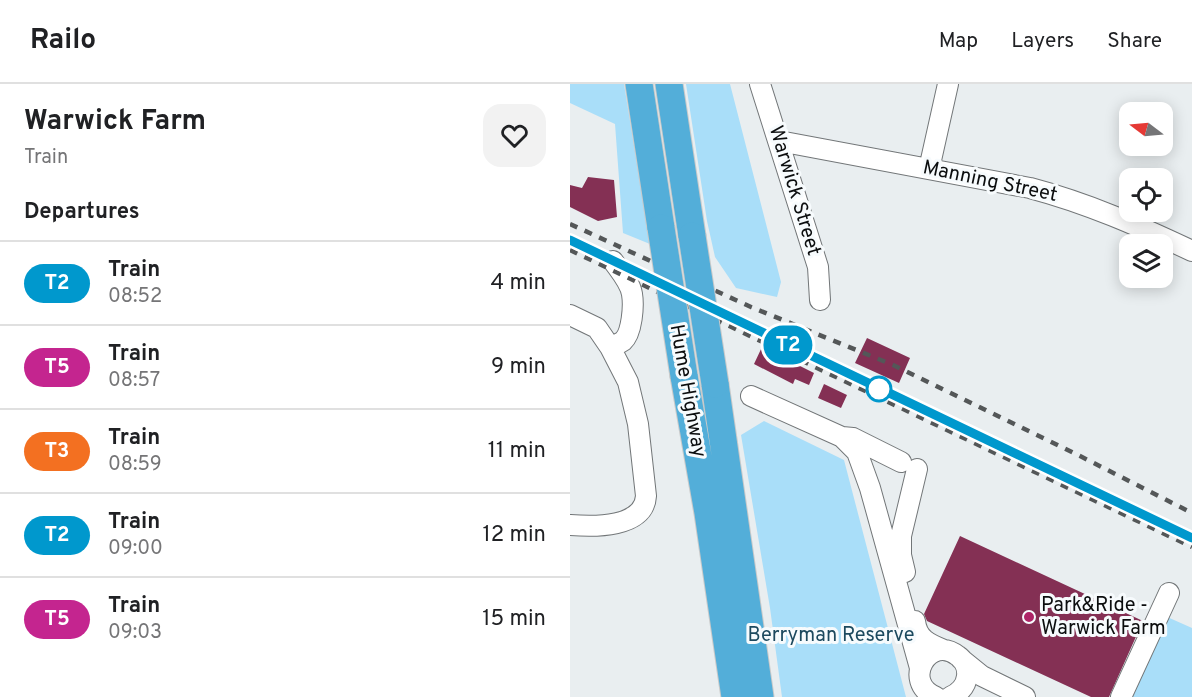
<!DOCTYPE html>
<style>
body{margin:0;font-family:Overpass,sans-serif;background:#f2f2f2;color:#202124;height:100vh;display:flex;flex-direction:column;font-size:22px;white-space:nowrap}
*{box-sizing:border-box;margin:0}
p{font-size:20px;color:#757577}
.icon{flex:none;width:33px;height:33px;fill:none;stroke:currentColor;stroke-width:2;stroke-linecap:round;stroke-linejoin:round}
.map{position:relative;flex:1;overflow:hidden}
.details{display:flex;flex-direction:column;background:#fff;width:570px}
.details>*{flex:none}
.badge{padding:0 12px;border-radius:20px;font-size:21px;line-height:39px}
.needle{width:39px;rotate:286deg}
.controls{position:absolute;left:549px;top:18px;display:grid;gap:12px}
.controls a{display:grid;place-items:center;width:54px;height:54px;border-radius:12px;background:#fff;box-shadow:0 3px 15px #0003;font-size:30px}
.map>.badge{position:absolute;translate:-50% -50%;box-shadow:0 0 0 3px #fff}
h2{padding:0 24px;font-size:22px;line-height:54px}
.round{display:grid;place-items:center;flex:none;width:63px;height:63px;border-radius:18px;background:#f2f2f2}
.head{display:flex;align-items:center;justify-content:space-between;height:102px;padding:0 24px}
h1{font-size:28px;font-weight:700;line-height:45px}
ul{padding:0;list-style:none}
li{display:flex;align-items:center;gap:18px;height:84px;padding:0 24px;border-top:2px solid #e0e0e0}
li div{flex:1}
li b{display:block;font-size:22px}
li em{font-style:normal}
li .badge{min-width:66px;font-weight:700;text-align:center}
header{display:flex;align-items:center;gap:36px;box-sizing:border-box;height:84px;padding:0 30px;background:#fff;border-bottom:2px solid #e0e0e0}
header strong{font-size:28px}
nav{display:flex;gap:33px;margin-inline-start:auto;font-size:21px}
main{display:flex;flex:1;min-height:0}
.map>svg:first-child{display:block}
.green{fill:#a9def9}
.building{fill:#843054}
.lines{fill:none;stroke-linecap:round;stroke-linejoin:round}
.minor-casing{stroke:#727678;stroke-width:22}
.highway-casing{stroke:#c9caca;stroke-width:29}
.minor{stroke:#fff;stroke-width:20}
.highway{stroke:#53aed9;stroke-width:27}
.rail{stroke:#545758;stroke-width:4.5;stroke-dasharray:8 8;stroke-linecap:butt}
.highway-bridge-casing{stroke:#c9caca;stroke-width:29;stroke-linecap:butt}
.highway-bridge{stroke:#53aed9;stroke-width:27}
.line-casing{stroke:#fff;stroke-width:14}
.line{stroke:#0098cd;stroke-width:9}
.stop-dot{fill:#fff;stroke:#0098cd;stroke-width:3}
.poi-dot{fill:#ae2567;stroke:#f7fbfd;stroke-width:2}
.labels{text-anchor:middle;dominant-baseline:central;stroke-width:6;stroke-linejoin:round;paint-order:stroke}
.street-label{font-size:20px;fill:#0b0d0e;stroke:#f7fbfd}
.poi-label{font-size:20px;fill:#0b0d0e;stroke:#f7fbfd;text-anchor:start}
.park-label{font-size:20px;fill:#1c495e;stroke:#f7fbfd}
</style>
<header>
<strong>Railo</strong>
<nav><a>Map</a><a>Layers</a><a>Share</a></nav>
</header>
<main>
<section class="details">
<div class="head"><div><h1>Warwick Farm</h1><p>Train</p></div><a class="round"><svg class="icon" aria-label="heart" viewBox="0 0 24 24"><path d="M12 20l-8-8c-3-5 5-10 8-4 3-6 11-1 8 4z"/></svg></a></div>
<h2>Departures</h2>
<ul>
<li><span class="badge" style="background:#0098cd;color:#fff">T2</span><div><b>Train</b><p>08:52</p></div><em>4 min</em></li>
<li><span class="badge" style="background:#c4258f;color:#fff">T5</span><div><b>Train</b><p>08:57</p></div><em>9 min</em></li>
<li><span class="badge" style="background:#f37021;color:#fff">T3</span><div><b>Train</b><p>08:59</p></div><em>11 min</em></li>
<li><span class="badge" style="background:#0098cd;color:#fff">T2</span><div><b>Train</b><p>09:00</p></div><em>12 min</em></li>
<li><span class="badge" style="background:#c4258f;color:#fff">T5</span><div><b>Train</b><p>09:03</p></div><em>15 min</em></li>
</ul>
</section>
<div class="map">
<svg width="622" height="613" viewBox="0 0 622 613">
<rect width="100%" height="100%" fill="#e9eef0"/>
<path class="green" d="M0,0H54L80,160L53,149L45,40L0,19Z
M116,0H160L211,198L207,213L166,204L145,173L137,137Z
M194,337L274,376L336,613H212L200,524L171,351Z
M595,532L622,544V613H556Z"/>
<path class="building" d="M18,93L44,96L47,133L28,137L0,123V101L12,104Z
M297,254L340,274L329,299L285,279Z
M192,263L244,289L239,301L225,295L223,300L184,280Z
M254,300L277,311L271,324L248,314Z
M390,452L573,537L539,613H521L357,537L354,530Z"/>
<g class="lines">
<defs>
<path id="minor" d="M190,0L248,183L250,216
M209,57L460,104C517,119 569,142 622,167
M359,85L378,0
M0,231L27,244L40,263L58,298L68,340L76,412C74,444 24,443 0,441
M40,263C44,261 49,260 53,257C62,249 64,222 62,210C60,198 50,187 43,177
M181,312L272,353L283,354L331,378
M272,353L287,368L300,404L350,584
M335,488L331,471V452L347,385
M345,537C347,555 359,560 374,566
M391,575L412,592L455,613
M366,613C330,598 360,549 388,572C394,576 398,584 397,592C396,602 389,609 380,613
M551,613L599,509"/>
<path id="highway" d="M69,0L91,144
M99,0L122,152
M114,292L138,429L165,613
M145,300L190,613"/>
</defs>
<use href="#minor" class="minor-casing"/>
<use href="#highway" class="highway-casing"/>
<use href="#minor" class="minor"/>
<use href="#highway" class="highway"/>
<path class="rail" d="M0,140L181,223L323,281L512,373L622,429
M0,166L622,463"/>
<defs>
<path id="highway-bridge" d="M91,144L114,292
M122,152L145,300"/>
</defs>
<use href="#highway-bridge" class="highway-bridge-casing"/>
<use href="#highway-bridge" class="highway-bridge"/>
</g>
<g class="lines">
<defs>
<path id="line" d="M0,156L622,454"/>
</defs>
<use href="#line" class="line-casing"/>
<use href="#line" class="line"/>
</g>
<circle class="stop-dot" cx="309" cy="305" r="12"/>
<circle class="poi-dot" cx="459" cy="533" r="6"/>
<g class="labels">
<g class="street-label">
<text transform="translate(420 98) rotate(12)">Manning Street</text>
<text transform="translate(224 107) rotate(73)">Warwick Street</text>
<text transform="translate(117 307) rotate(80)">Hume Highway</text>
</g>
<g class="poi-label">
<text x="471" y="522">Park&amp;Ride -<tspan x="471" dy="23">Warwick Farm</tspan></text>
</g>
<g class="park-label">
<text x="261" y="552">Berryman Reserve</text>
</g>
</g>
</svg>
<div class="controls">
<a><svg class="needle" viewBox="-14 -14 28 28"><path d="M0-13l5 13h-10z" fill="#e53935"/><path d="M0 13l5-13h-10z" fill="#757577"/></svg></a>
<a><svg class="icon" aria-label="locate" viewBox="0 0 24 24"><circle cx="12" cy="12" r="6"/><path d="M12 2v4M12 18v4M2 12h4M18 12h4"/></svg></a>
<a><svg class="icon" aria-label="layers" viewBox="0 0 24 24"><path d="M12 4l9 5-9 5-9-5zM3 14l9 5 9-5"/></svg></a>
</div>
<b class="badge" style="left:218px;top:261px;background:#0098cd;color:#fff">T2</b>
</div>
</main>
